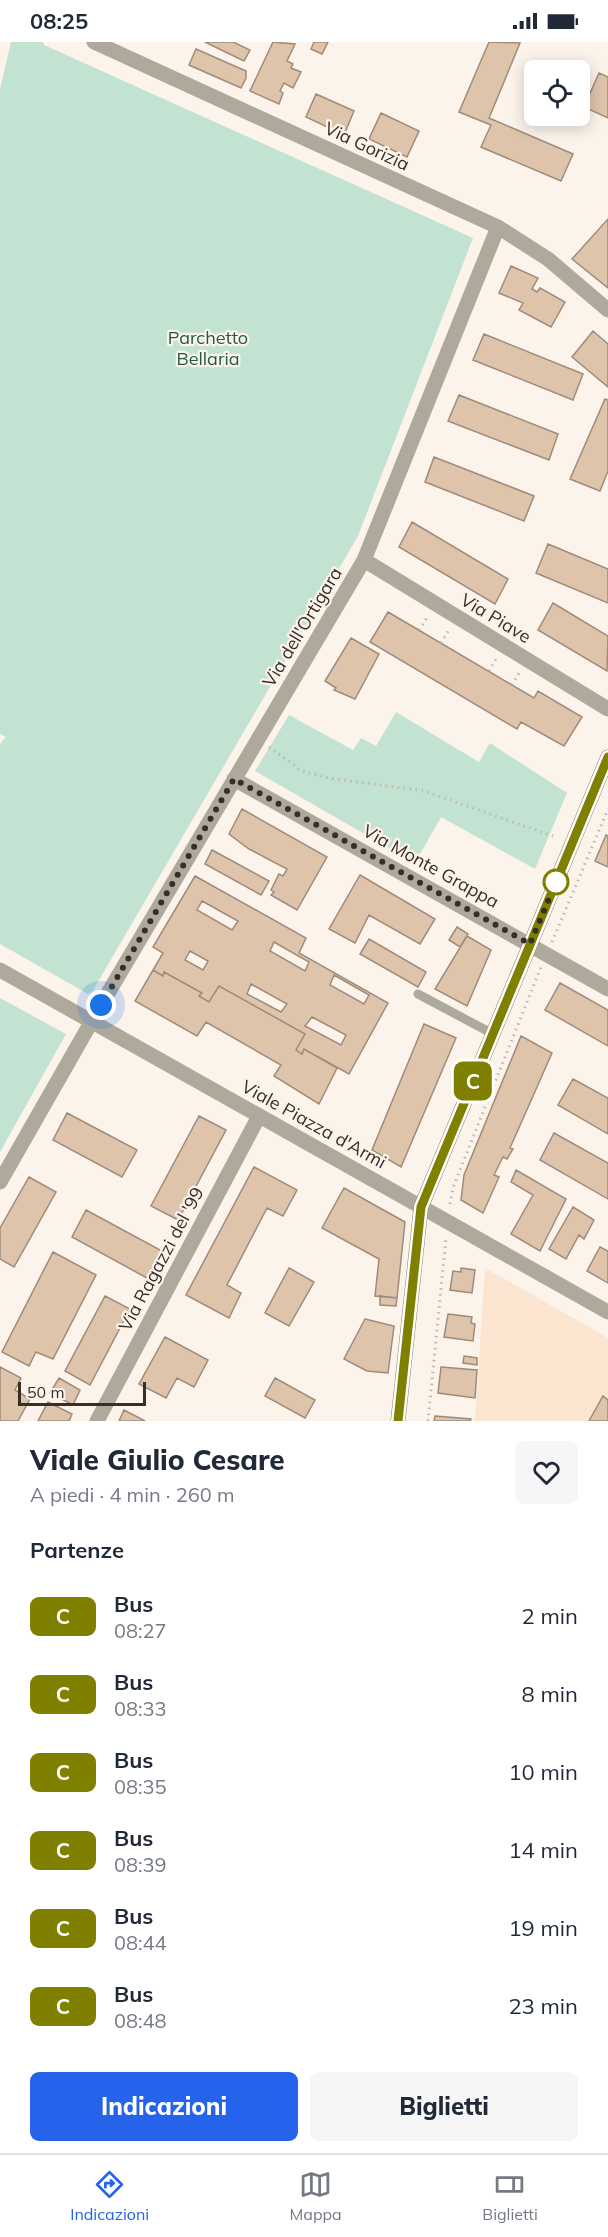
<!DOCTYPE html>
<html lang="it">
<meta charset="utf-8">
<style>
body{margin:0;font-family:Mulish,sans-serif;background:#f6f6f7;color:#1f2937;height:100vh;display:flex;flex-direction:column;font-size:22px;white-space:nowrap}
*{box-sizing:border-box;margin:0}
p{font-size:20px;color:#747a83}
.icon{flex:none;width:33px;height:33px;fill:none;stroke:currentColor;stroke-width:2;stroke-linecap:round;stroke-linejoin:round}
.map{position:relative;height:1379px;overflow:hidden}
.panel{display:flex;flex-direction:column;background:#fff;flex:1}
.panel>*{flex:none}
.badge{padding:0 12px;border-radius:9px;font-size:21px;line-height:39px}
.buttons{position:absolute;left:524px;top:18px;display:grid;gap:12px}
.buttons a{display:grid;place-items:center;width:66px;height:66px;border-radius:9px;background:#fff;box-shadow:0 3px 15px #0003;font-size:30px}
.scale{position:absolute;left:18px;bottom:15px;width:128px;box-sizing:border-box;padding-left:6px;border:3px solid #372f27;border-top:0;font-size:16px;line-height:21px;white-space:nowrap;color:#372f27;-webkit-text-stroke:4px #fcf3eb;paint-order:stroke}
.you{position:absolute;width:30px;height:30px;margin:-15px;border:4px solid #fff;border-radius:50%;background:#1a73e8;box-shadow:0 0 0 9px #1a73e833}
.map>.badge{position:absolute;translate:-50% -50%;box-shadow:0 0 0 3px #fff}
h2{padding:0 30px;font-size:22px;line-height:54px}
.round{display:grid;place-items:center;flex:none;width:63px;height:63px;border-radius:9px;background:#f6f6f7}
.head{display:flex;align-items:center;justify-content:space-between;height:102px;padding:0 30px}
h1{font-size:28px;font-weight:800;line-height:45px}
.cta{display:flex;gap:12px;margin-top:auto;padding:12px 30px}
.cta a{flex:1;height:69px;border-radius:9px;background:#2563eb;color:#fff;font-size:24px;font-weight:800;line-height:69px;text-align:center}
.cta a+a{background:#f6f6f7;color:#1f2937}
ul{padding:0;list-style:none}
li{display:flex;align-items:center;gap:18px;height:78px;padding:0 30px}
li div{flex:1}
li b{display:block;font-size:22px}
li em{font-style:normal}
li .badge{min-width:66px;font-weight:700;text-align:center}
.status{display:flex;justify-content:space-between;align-items:center;height:42px;padding:0 30px;background:#fff;direction:ltr}
.status svg{height:16px;fill:currentColor}
.tab-bar{display:flex;justify-content:space-around;align-items:center;height:84px;border-top:2px solid #e0e1e3;background:#fff;font-size:16px;color:#747a83}
.tab-bar a{display:grid;justify-items:center;gap:3px}
.tab-bar .selected{color:#2563eb}
.map>svg:first-child{display:block}
.built{fill:#fbe5d1}
.green{fill:#c3e3d2}
.building{fill:#dfc4ac;stroke:#9f8b79;stroke-width:1.5;fill-rule:evenodd}
.lines{fill:none;stroke-linecap:round;stroke-linejoin:round}
.path{stroke:#c0b7af;stroke-width:3;stroke-dasharray:1.5 4.5;stroke-linecap:butt}
.lane{stroke:#afa99b;stroke-width:9}
.street{stroke:#afa99b;stroke-width:15}
.secondary{stroke:#8d8471;stroke-width:15}
.line-casing{stroke:#fff;stroke-width:14}
.line{stroke:#808000;stroke-width:9}
.walk{stroke:#372f27;stroke-width:6;stroke-dasharray:0 10.8}
.stop-dot{fill:#fff;stroke:#808000;stroke-width:3}
.labels{text-anchor:middle;dominant-baseline:central;stroke-width:4.5;stroke-linejoin:round;paint-order:stroke}
.street-label{font-size:18px;fill:#372f27;stroke:#fcf3eb}
.park-label{font-size:18px;fill:#225d43;stroke:#fcf3eb}
</style>
<div class="status"><b>08:25</b><svg viewBox="0 0 49 12"><path d="M0 12V9h3v3zM5 12V6h3v6zM10 12V3h3v9zM15 12V0h3v12zM26 1h20v11H26zM47 4h2v5h-2z"/></svg></div>
<div class="map">
<svg width="608" height="1379" viewBox="0 0 608 1379">
<rect width="100%" height="100%" fill="#fcf3eb"/>
<path class="built" d="M485,1226L608,1296V1379H475Z"/>
<path class="green" d="M11,0H43L44,3L473,196L358,494L92,950L88,952L0,902V702L6,695L0,692V47Z
M396,670L479,720L490,701L567,751L535,827L441,775L415,821L255,729L289,673L353,708L361,696L376,704Z
M0,956L66,992L0,1110Z"/>
<path class="building" d="M205,0H233L250,8L244,19Z
M273,0L295,2L287,19L293,22L291,26L301,30L293,46L284,41L280,49L283,51L279,62L250,49Z
M314,0H328L322,12L311,7Z
M489,0L520,1L489,76L573,112L561,139L481,105L491,83L459,70Z
M196,7L246,29V36L241,46L189,23Z
M599,31L608,35V76L584,65Z
M316,52L354,69L344,93L306,75Z
M381,71L419,89L407,115L369,97Z
M608,177V246L572,217Z
M511,224L538,236L532,247L537,250L540,246L565,260L551,285L519,268L523,261L499,251Z
M593,289L608,302V345L572,315Z
M484,292L583,332L573,358L473,318Z
M459,353L558,392L549,418L448,379Z
M605,357L608,358V429L600,449L570,437Z
M434,415L534,454L524,479L425,440Z
M412,480L508,537L495,562L399,505Z
M548,502L608,527V561L536,531Z
M553,561L608,594L607,629L538,588Z
M388,570L534,656L538,649L582,675L564,704L521,680L517,687L370,600Z
M351,596L379,612L355,657L334,648L336,646L325,639Z
M242,767L327,815L297,868L271,853L274,850L271,848L279,832L283,834L287,827L249,807L229,792Z
M606,793L608,794V825L595,819Z
M212,808L269,839L261,853L205,822Z
M360,833L435,877L420,902L369,873L355,901L329,887Z
M195,834L306,896L299,911L388,961L349,1032L304,1007L302,1012L296,1008L305,992L219,944L209,960L199,954L202,951L164,930L163,934L153,928L163,911L153,905ZM202,859L238,879L232,888L197,868ZM274,900L309,920L305,929L270,909ZM190,909L208,919L203,928L185,918ZM334,933L369,953L364,962L330,943ZM251,942L287,962L281,970L247,952ZM312,975L346,993L341,1003L305,984Z
M457,885L468,892L460,905L449,898Z
M467,894L491,908L467,964L435,947Z
M369,897L426,930L418,945L360,912Z
M153,928L163,934L164,930L202,951L199,954L209,960L219,944L305,992L296,1008L302,1012L304,1007L337,1026L319,1062L274,1034L281,1023L206,980L197,994L135,959Z
M560,941L608,968V1004L545,968Z
M424,982L456,996L401,1125L372,1108Z
M521,994L552,1011L510,1106L513,1107L507,1117L503,1115L494,1133L499,1135L483,1171L461,1158L464,1133Z
M573,1037L608,1056V1092L558,1063Z
M67,1071L137,1108L122,1135L53,1098Z
M199,1074L226,1088L178,1178L151,1164Z
M554,1091L608,1121V1157L540,1118Z
M254,1125L297,1148L283,1174L267,1166L227,1243L241,1251L229,1276L186,1253Z
M516,1128L566,1157L540,1209L511,1192L533,1153L511,1140Z
M29,1135L56,1150L14,1225L0,1217V1186Z
M344,1146L405,1180L397,1256L375,1254L379,1217L322,1186Z
M573,1165L594,1178L584,1197L579,1193L566,1217L549,1207Z
M86,1168L162,1209L147,1236L72,1195Z
M600,1205L608,1209V1241L587,1229Z
M53,1210L96,1233L53,1317L36,1310L29,1324L2,1310Z
M289,1226L314,1240L289,1284L265,1271Z
M461,1226L475,1228L472,1251L450,1248L453,1229L461,1230Z
M105,1254L130,1267L90,1343L65,1329Z
M380,1254L397,1256L396,1264L380,1263Z
M448,1272L472,1275L471,1281L475,1282L473,1299L444,1295Z
M365,1277L394,1284L388,1331L367,1329L344,1317Z
M165,1295L208,1318L194,1345L177,1336L166,1356L139,1342Z
M464,1314L477,1316V1323L463,1321Z
M0,1325L21,1336L15,1348L30,1357L18,1379H0Z
M441,1325L477,1328L475,1356L438,1351Z
M59,1336L80,1348L73,1363L50,1351Z
M275,1336L315,1358L305,1376L265,1354Z
M603,1354L608,1358V1379H589Z
M48,1360L72,1372L69,1379H38Z
M124,1368L145,1379H119Z
M435,1374L471,1377L470,1379H434Z"/>
<g class="lines">
<path class="path" d="M419,588L428,574
M441,601L450,586
M489,629L496,617
M512,643L519,631
M269,705L302,729L329,736L424,749L553,794
M552,900L608,767
M450,1162L454,1143L541,925
M428,1379L446,1196"/>
<path class="lane" d="M418,952L493,992"/>
<path class="street" d="M94,0L498,185L548,217L608,268
M364,518L608,667
M234,737L608,947
M0,928L608,1270
M0,1140L101,963L364,518L498,185
M97,1379L259,1074"/>
<path class="secondary" d="M398,1379L421,1165L608,715"/>
</g>
<g class="lines">
<defs>
<path id="line" d="M398,1379L421,1165L608,715"/>
</defs>
<use href="#line" class="line-casing"/>
<use href="#line" class="line"/>
<path class="walk" d="M101,963L234,737L530,902L556,840"/>
</g>
<circle class="stop-dot" cx="556" cy="840" r="12"/>
<g class="labels">
<g class="street-label">
<text transform="translate(367 104) rotate(25)">Via Gorizia</text>
<text transform="translate(496 576) rotate(31)">Via Piave</text>
<text transform="translate(302 585) rotate(-59)">Via dell'Ortigara</text>
<text transform="translate(431 824) rotate(29)">Via Monte Grappa</text>
<text transform="translate(314 1082) rotate(29)">Viale Piazza d'Armi</text>
<text transform="translate(161 1217) rotate(-62)">Via Ragazzi del '99</text>
</g>
<g class="park-label">
<text x="208" y="295">Parchetto<tspan x="208" dy="21">Bellaria</tspan></text>
</g>
</g>
</svg>
<div class="buttons">
<a><svg class="icon" aria-label="locate" viewBox="0 0 24 24"><circle cx="12" cy="12" r="6"/><path d="M12 2v4M12 18v4M2 12h4M18 12h4"/></svg></a>
</div>
<div class="scale">50 m</div>
<div class="you" style="left:101px;top:963px"></div>
<b class="badge" style="left:473px;top:1039px;background:#808000;color:#fff">C</b>
</div>
<section class="panel">
<div class="head"><div><h1>Viale Giulio Cesare</h1><p>A piedi · 4 min · 260 m</p></div><a class="round"><svg class="icon" aria-label="heart" viewBox="0 0 24 24"><path d="M12 20l-8-8c-3-5 5-10 8-4 3-6 11-1 8 4z"/></svg></a></div>
<h2>Partenze</h2>
<ul>
<li><span class="badge" style="background:#808000;color:#fff">C</span><div><b>Bus</b><p>08:27</p></div><em>2 min</em></li>
<li><span class="badge" style="background:#808000;color:#fff">C</span><div><b>Bus</b><p>08:33</p></div><em>8 min</em></li>
<li><span class="badge" style="background:#808000;color:#fff">C</span><div><b>Bus</b><p>08:35</p></div><em>10 min</em></li>
<li><span class="badge" style="background:#808000;color:#fff">C</span><div><b>Bus</b><p>08:39</p></div><em>14 min</em></li>
<li><span class="badge" style="background:#808000;color:#fff">C</span><div><b>Bus</b><p>08:44</p></div><em>19 min</em></li>
<li><span class="badge" style="background:#808000;color:#fff">C</span><div><b>Bus</b><p>08:48</p></div><em>23 min</em></li>
</ul>
<div class="cta"><a>Indicazioni</a><a>Biglietti</a></div>
</section>
<nav class="tab-bar">
<a class="selected"><svg class="icon" aria-label="directions" viewBox="0 0 24 24"><path d="M12 3l9 9-9 9-9-9zM9 14v-3h6M13 9l2 2-2 2"/></svg>Indicazioni</a>
<a><svg class="icon" aria-label="map" viewBox="0 0 24 24"><path d="M3 6l6-2 6 2 6-2v14l-6 2-6-2-6 2zM9 4v14M15 6v14"/></svg>Mappa</a>
<a><svg class="icon" aria-label="tickets" viewBox="0 0 24 24"><path d="M3 7h18v10H3zM15 7v10"/></svg>Biglietti</a>
</nav>
